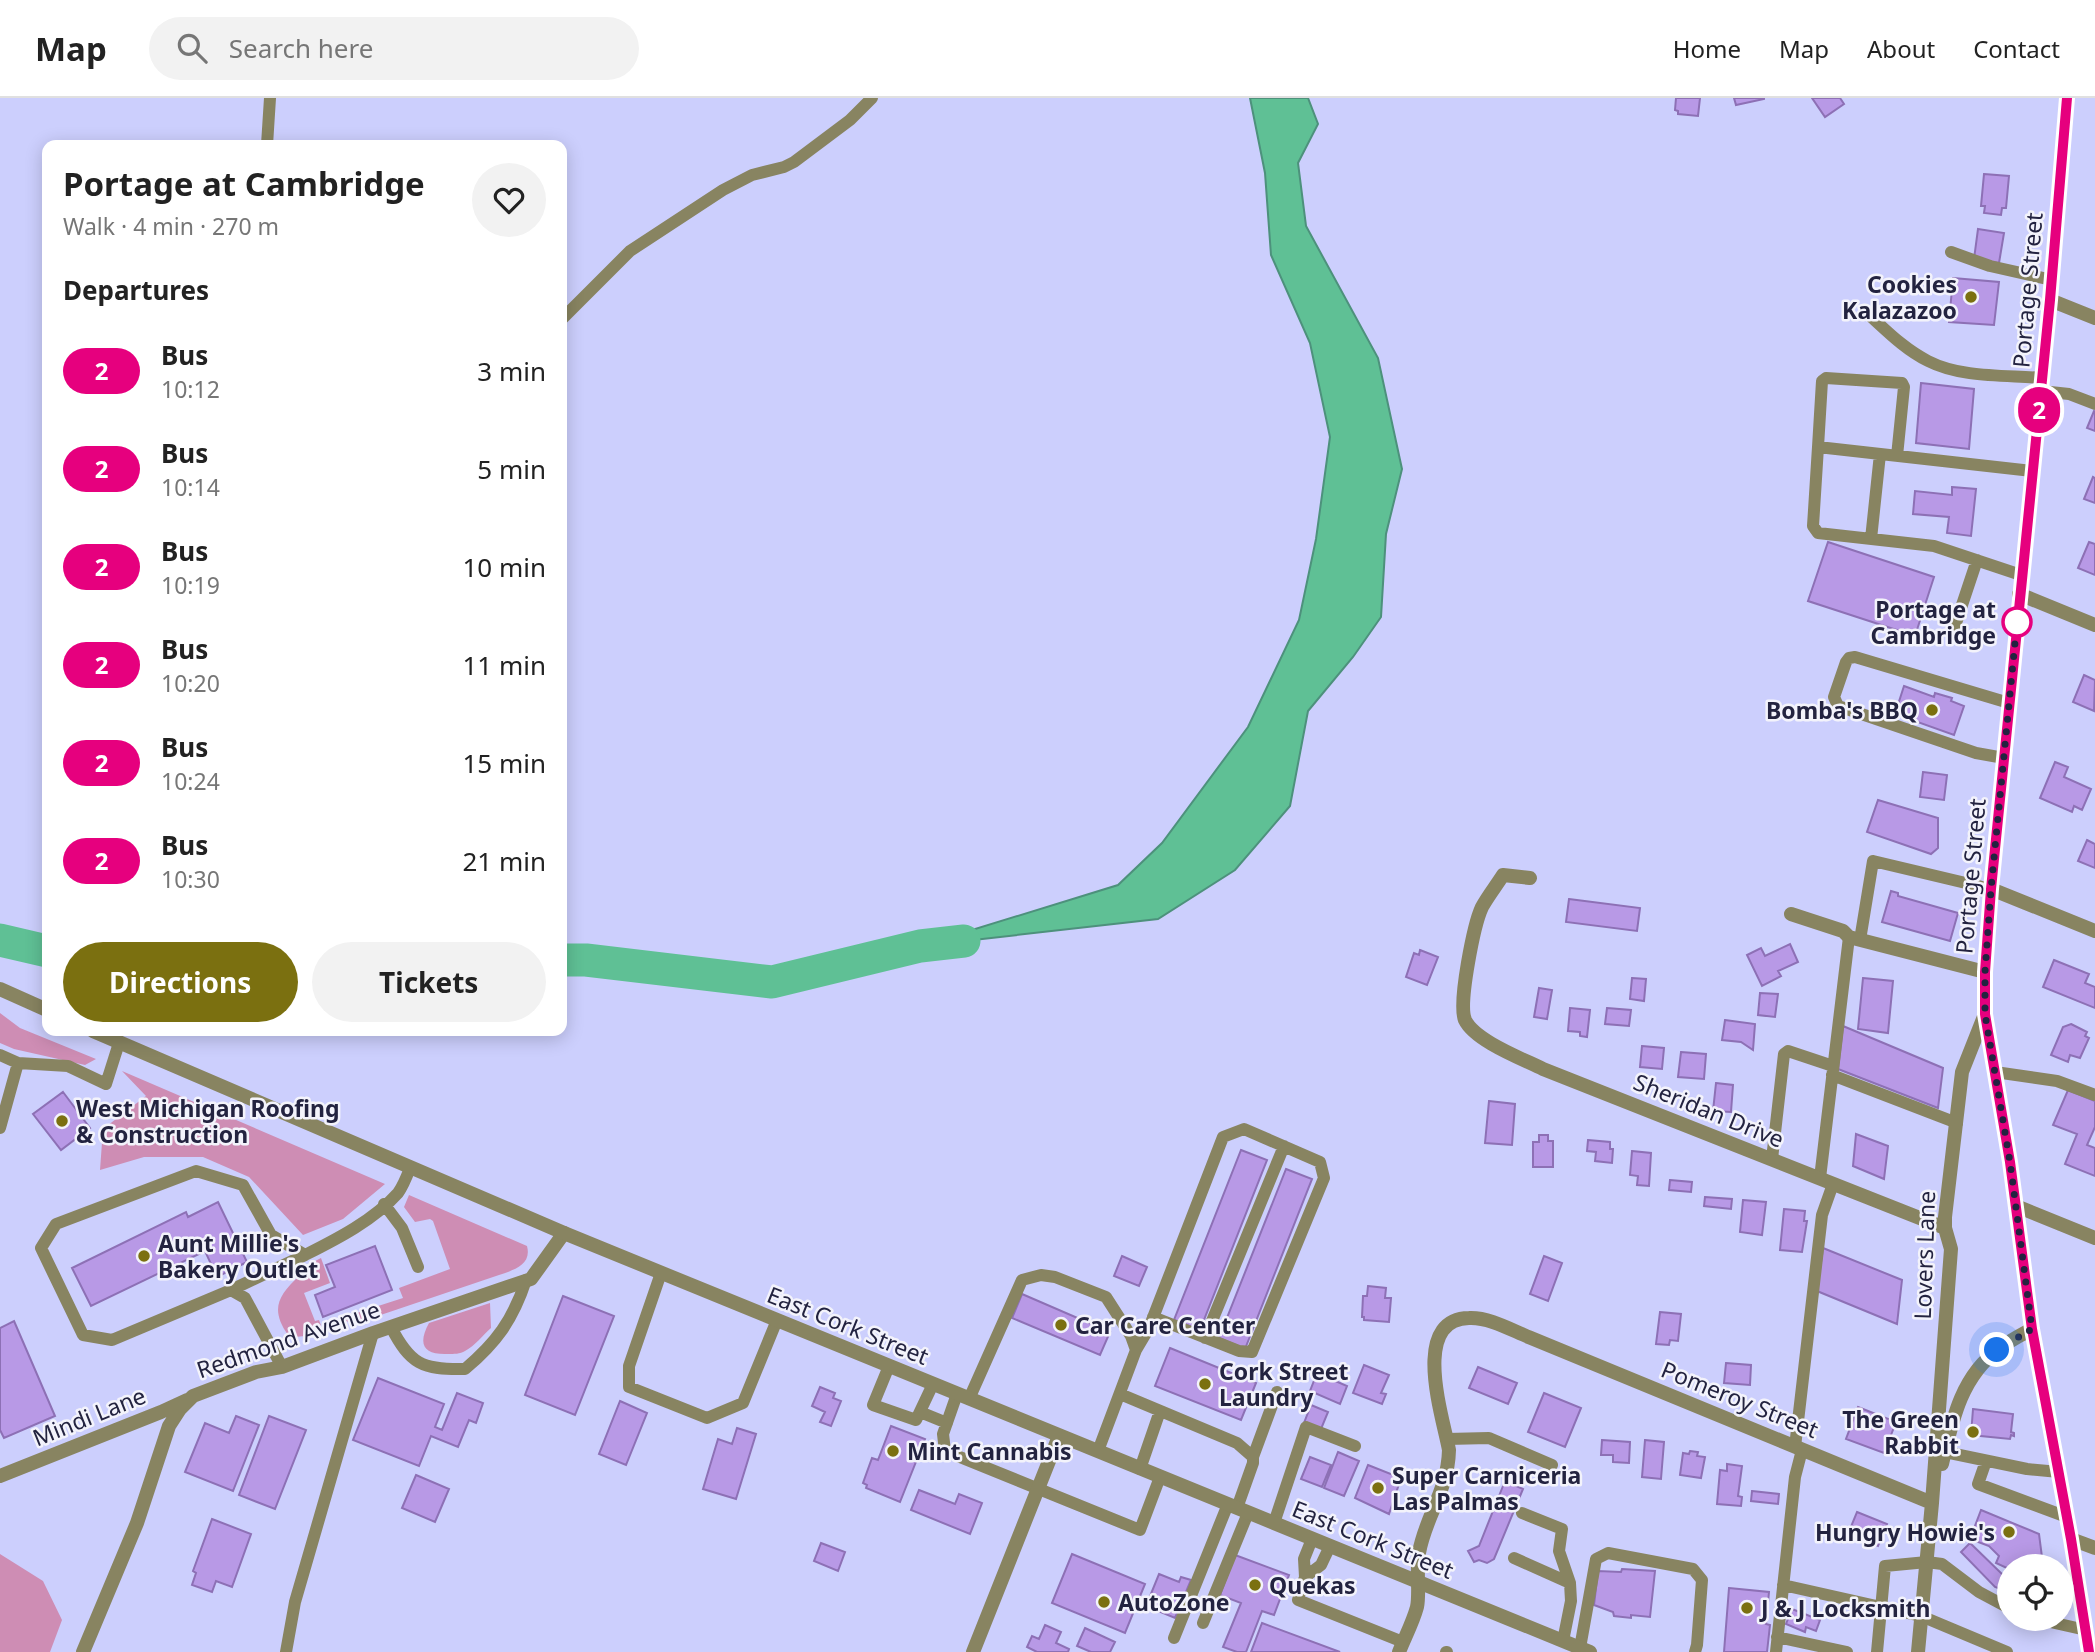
<!DOCTYPE html>
<meta charset="utf-8">
<style>
body{margin:0;font-family:"Noto Sans",sans-serif;background:#f2f2f2;color:#222;height:100vh;display:flex;flex-direction:column;font-size:26px;white-space:nowrap}
*{box-sizing:border-box;margin:0}
p{font-size:23px;color:#767676}
.icon{flex:none;width:38px;height:38px;fill:none;stroke:currentColor;stroke-width:2;stroke-linecap:round;stroke-linejoin:round}
.map{position:relative;flex:1;overflow:hidden}
.side{position:absolute;left:42px;top:42px;width:525px;height:896px;display:flex;flex-direction:column;background:#fff;border-radius:14px;box-shadow:0 4px 18px #0003}
.side>*{flex:none}
.badge{padding:0 14px;border-radius:23px;font-size:24px;line-height:46px}
.buttons{position:absolute;left:1997px;top:1456px;display:grid;gap:14px}
.buttons a{display:grid;place-items:center;width:77px;height:77px;border-radius:50%;background:#fff;box-shadow:0 4px 18px #0003;font-size:35px}
.you{position:absolute;width:35px;height:35px;margin:-18px;border:5px solid #fff;border-radius:50%;background:#1a73e8;box-shadow:0 0 0 10px #1a73e833}
.map>.badge{position:absolute;translate:-50% -50%;box-shadow:0 0 0 4px #fff}
h2{padding:0 21px;font-size:26px;line-height:63px}
.round{display:grid;place-items:center;flex:none;width:74px;height:74px;border-radius:37px;background:#f2f2f2}
.overview{display:flex;align-items:center;justify-content:space-between;height:119px;padding:0 21px}
h1{font-size:33px;font-weight:700;line-height:52px}
.primary-button{display:flex;gap:14px;margin-top:auto;padding:14px 21px}
.primary-button a{flex:1;height:80px;border-radius:42px;background:#7b7010;color:#fff;font-size:28px;font-weight:700;line-height:80px;text-align:center}
.primary-button a+a{background:#f2f2f2;color:#222}
ul{padding:0;list-style:none}
li{display:flex;align-items:center;gap:21px;height:98px;padding:0 21px}
li div{flex:1}
li b{display:block;font-size:26px}
li em{font-style:normal}
li .badge{min-width:77px;font-weight:700;text-align:center}
header{display:flex;align-items:center;gap:42px;box-sizing:border-box;height:98px;padding:0 35px;background:#fff;border-bottom:2px solid #e0e0e0}
header strong{font-size:33px}
nav{display:flex;gap:38px;margin-inline-start:auto;font-size:24px}
.search{width:490px;height:63px;background:#f2f2f2;display:flex;align-items:center;gap:18px;box-sizing:border-box;padding:0 24px;border-radius:38px;color:#767676;font-size:26px}
.map>svg:first-child{display:block}
.green{fill:#ce8db4}
.water{fill:#5fc095;stroke:#4d917c;stroke-width:2}
.lines{fill:none;stroke-linecap:round;stroke-linejoin:round}
.river{stroke:#5fc095;stroke-width:33}
.building{fill:#b899e6;stroke:#8d70b5;stroke-width:2}
.service{stroke:#888461;stroke-width:12}
.minor{stroke:#888461;stroke-width:14}
.tertiary{stroke:#888461;stroke-width:14}
.secondary{stroke:#655e26;stroke-width:14}
.line-casing{stroke:#fff;stroke-width:16}
.line{stroke:#e6007e;stroke-width:10}
.walk{stroke:#232340;stroke-width:7;stroke-dasharray:0 12.6}
.poi-dot{fill:#7b7010;stroke:#f3f3fb;stroke-width:2.5}
.stop-dot{fill:#fff;stroke:#e6007e;stroke-width:3.5}
.labels{text-anchor:middle;dominant-baseline:central;stroke-width:5;stroke-linejoin:round;paint-order:stroke}
.poi-label{font-size:23px;font-weight:bold;fill:#232340;stroke:#f3f3fb;text-anchor:start}
.street-label{font-size:23px;fill:#232340;stroke:#f3f3fb}
.stop-label{font-size:23px;font-weight:bold;fill:#232340;stroke:#f3f3fb;text-anchor:end}
</style>
<header>
<strong>Map</strong>
<div class="search"><svg class="icon" aria-label="search" viewBox="0 0 24 24"><circle cx="10" cy="10" r="6"/><path d="M15 15l6 6"/></svg>Search here</div>
<nav><a>Home</a><a>Map</a><a>About</a><a>Contact</a></nav>
</header>
<div class="map">
<svg width="2095" height="1554" viewBox="0 0 2095 1554">
<rect width="100%" height="100%" fill="#cccffd"/>
<path class="green" d="M0,915L20,930L96,961L85,967L14,951L0,945Z
M122,973L385,1086L343,1121L303,1137L249,1079L203,1059H144L100,1072L103,1031L146,998Z
M409,1097L527,1148C532,1167 514,1172 499,1177L354,1226L346,1223L344,1219L403,1200L399,1190L450,1171L433,1123L430,1121L415,1124L404,1109Z
M321,1160L330,1185L304,1195L315,1223L319,1222L324,1236L295,1239L288,1237C270,1211 278,1198 299,1178C306,1170 311,1165 321,1160Z
M490,1205L491,1230C483,1237 475,1248 465,1253C460,1256 454,1256 448,1256C424,1257 417,1247 429,1225Z
M0,1456L43,1483L62,1522L50,1554H0Z"/>
<path class="water" d="M1250,0H1308L1318,26L1298,65L1306,128L1378,260L1402,371L1386,436L1381,519L1353,559L1308,613L1290,708L1235,772L1158,821L920,848L1118,787L1162,745L1248,629L1299,522L1316,441L1330,339L1310,245L1271,157L1265,75Z"/>
<g class="lines">
<path class="river" d="M0,842L47,853
M562,862H586L772,884L920,848L964,843"/>
</g>
<path class="building" d="M1676,0H1700L1698,18L1678,16V13L1675,12Z
M1734,0H1764V1L1736,7Z
M1812,0H1840L1844,6L1825,19Z
M1984,76L2009,78L2006,110H2002L2001,117L1984,115L1985,108H1981Z
M1978,131L2004,135L1999,165L1974,161Z
M1953,180L1999,184L1994,227L1949,224Z
M1921,285L1974,291L1969,351L1916,345Z
M2094,313L2095,314V333L2087,330Z
M2093,379L2095,380V405L2084,401Z
M1952,389L1976,391L1971,438L1947,435L1949,419L1913,416L1915,393L1952,397Z
M1828,444L1934,479L1915,538L1808,503Z
M2089,444L2095,446V477L2078,470Z
M2084,577L2095,582L2094,613L2073,604Z
M1904,588L1934,599L1935,595L1952,600L1951,603L1964,608L1954,637L1895,616Z
M2055,664L2068,669L2064,679L2091,691L2082,712L2074,708L2072,714L2040,700Z
M1923,674L1947,677L1944,702L1920,699Z
M1878,702L1938,720V750L1931,756L1867,734Z
M2087,742L2095,746V770L2078,763Z
M1891,793L1898,795V798L1958,815L1950,843L1882,824Z
M1569,801L1640,810L1637,833L1566,824Z
M1790,846L1798,864L1778,873L1781,878L1762,888L1747,857L1761,850L1765,858Z
M1420,852L1438,859L1427,887L1406,879L1414,855L1419,857Z
M2054,862L2089,876L2085,885L2095,889V910L2043,889Z
M1632,880L1646,881L1644,903L1630,901Z
M1863,880L1893,883L1888,935L1858,931Z
M1539,890L1552,892L1547,921L1534,919Z
M1760,895L1778,896L1775,919L1758,917Z
M1570,910L1590,912L1587,939L1580,938V934L1568,933Z
M1607,910L1631,912L1629,928L1605,926Z
M1725,922L1755,926L1753,952L1741,944L1722,942Z
M2071,926L2087,934L2085,938L2089,940L2080,960L2070,957L2068,964L2051,957L2063,929Z
M1843,928L1943,970L1938,1010L1838,971Z
M1642,948L1664,950L1662,971L1640,969Z
M1681,954L1706,956L1704,981L1678,979Z
M1716,985L1733,987L1731,1014L1713,1013Z
M2068,992L2095,1003V1029L2087,1047L2095,1050V1078L2065,1066L2077,1036L2053,1027Z
M63,994L90,1030L61,1052L33,1016Z
M1489,1003L1515,1006L1512,1047L1485,1045Z
M1856,1036L1888,1048L1884,1081L1853,1068Z
M1539,1037H1548V1043H1553V1069H1533V1044H1539Z
M1588,1042L1610,1044V1051H1613L1612,1065L1595,1063L1596,1054L1587,1053Z
M1241,1052L1267,1062L1200,1232L1174,1222Z
M1632,1053L1651,1055L1649,1088L1637,1087L1638,1078L1630,1077Z
M1286,1071L1312,1081L1245,1251L1219,1240Z
M1670,1082L1692,1084L1691,1094L1669,1092Z
M1705,1099L1732,1101L1731,1111L1704,1108Z
M1743,1102L1766,1104L1762,1137L1740,1134Z
M218,1104L247,1164L217,1179L205,1153L91,1208L72,1170L186,1114L188,1119Z
M1784,1111L1805,1113L1804,1123H1807L1802,1154L1780,1152Z
M375,1148L392,1192L323,1219L315,1197L335,1189L326,1167Z
M1823,1150L1902,1182L1897,1226L1817,1193Z
M1122,1158L1147,1169L1139,1188L1114,1178Z
M1544,1158L1562,1165L1548,1203L1530,1196Z
M1368,1188L1386,1190L1385,1200H1391L1389,1224L1364,1222V1219H1362L1363,1198H1367Z
M1022,1196L1110,1234L1100,1257L1012,1220Z
M563,1198L614,1218L575,1317L525,1297Z
M1660,1214L1681,1216L1678,1243L1670,1242L1669,1247L1656,1246Z
M14,1223L55,1318L4,1340L0,1332V1230Z
M1170,1250L1256,1285L1241,1322L1155,1288Z
M1726,1265L1751,1267L1750,1287L1724,1285Z
M1364,1267L1389,1277L1381,1295L1386,1296L1382,1306L1353,1295Z
M1478,1269L1517,1285L1508,1306L1469,1290Z
M1317,1275L1347,1288L1340,1306L1310,1293Z
M378,1280L444,1306L435,1329L442,1332L457,1295L483,1305L476,1325L469,1322L458,1349L431,1338L419,1368L353,1342Z
M820,1289L835,1295L833,1300L841,1303L831,1328L820,1324L825,1314L812,1308Z
M1544,1295L1581,1310L1565,1349L1528,1334Z
M620,1303L647,1315L626,1367L599,1356Z
M1311,1307L1328,1314L1321,1331L1304,1325Z
M1858,1309L1896,1324L1884,1355L1846,1341Z
M1973,1311L2013,1316L2011,1334L2014,1335V1338L2011,1337L2010,1341L1971,1337Z
M236,1318L259,1327L233,1393L185,1374L205,1325L229,1335Z
M269,1318L306,1332L275,1411L239,1397Z
M891,1328L925,1341L900,1404L866,1390L867,1387L863,1385L872,1360L878,1362Z
M737,1330L756,1336L736,1401L703,1391L718,1341L732,1346Z
M1602,1342L1630,1344L1629,1365L1613,1364V1357H1601Z
M1645,1342L1664,1344L1661,1381L1642,1379Z
M1690,1353L1698,1354L1697,1358L1705,1359L1701,1380L1680,1377L1683,1355L1689,1356Z
M1338,1354L1359,1363L1344,1398L1324,1390Z
M1310,1359L1331,1367L1322,1389L1301,1381Z
M1727,1366L1742,1368L1738,1398L1742,1399L1741,1408L1717,1406L1720,1372L1727,1373Z
M1368,1367L1401,1380L1389,1416L1355,1400Z
M416,1377L449,1391L435,1424L402,1410Z
M1505,1383L1523,1391L1494,1461L1487,1465L1479,1462L1474,1464L1468,1453L1479,1448Z
M919,1392L955,1406L959,1396L982,1405L970,1436L911,1412Z
M1752,1393L1779,1396L1778,1406L1751,1403Z
M1981,1412L2039,1436L2042,1459L2038,1468H2009V1494L1995,1489L1961,1454L1970,1445L2004,1478L2007,1470L1996,1465L1999,1458L1989,1448L1970,1441Z
M1857,1414L1887,1426L1878,1448L1848,1436Z
M212,1421L251,1436L232,1489L216,1483L212,1494L192,1487L196,1475L193,1473Z
M821,1445L845,1454L838,1473L814,1463Z
M1072,1456L1145,1486L1125,1535L1052,1505Z
M1235,1457L1289,1477L1274,1517L1262,1513L1246,1554H1237L1223,1549L1241,1505L1220,1497Z
M1622,1471L1655,1473L1650,1519L1631,1517V1520L1614,1518L1613,1514L1594,1507L1598,1473L1621,1474Z
M1159,1476L1179,1484L1181,1479L1191,1482L1175,1520L1146,1508Z
M1729,1490L1769,1494L1766,1526L1770,1527L1767,1554H1724Z
M1792,1511L1820,1522L1816,1533L1806,1529L1805,1534L1786,1526Z
M1262,1525L1340,1554H1251Z
M1045,1527L1061,1534L1056,1545L1069,1551L1068,1554H1037L1027,1549L1032,1538L1039,1541Z
M1085,1530L1115,1544L1110,1554H1091L1077,1548Z"/>
<g class="lines">
<path class="service" d="M267,47L270,0
M1951,154L1990,168L2052,182
M1867,215C1886,232 1904,251 1928,263C1961,280 2005,277 2042,280
M562,221L630,153L723,92L752,77L784,69L794,64L850,22L872,0
M2041,293L2069,296L2095,306
M1818,349L1822,283L1826,280L1902,285L1904,289L1897,358
M1871,441L1880,356
M2021,477L1934,448L1818,435L1813,428L1818,349L2032,373
M1952,537L1977,462
M2004,660L1976,655L1838,608L1834,599L1846,564L1849,560L1855,559L2009,605
M1860,842L1873,763L1991,791
M0,957L18,965L68,968L106,986L119,945
M1995,974L2057,983L2095,997
M1832,977L1957,1025
M0,1030L18,965
M1772,1061L1784,956L1788,953L1833,968
M1820,1080L1849,839
M384,1106L402,1130L418,1169
M661,1175L629,1268V1289L707,1320L743,1305L777,1222
M231,1192L305,1157
M391,1229C410,1266 422,1272 465,1271C496,1245 513,1222 526,1182
M1205,1240L1284,1048
M1136,1252L1149,1230L1223,1039L1244,1031L1320,1064L1324,1080L1252,1254L1239,1253L1153,1219
M889,1268L873,1307L916,1322L933,1286
M282,1269L245,1200L231,1192L112,1242L83,1237L41,1150L56,1126L196,1073L243,1087L271,1137L305,1157C337,1141 374,1122 398,1095C403,1088 407,1078 410,1070
M957,1296L943,1336L945,1353L1140,1432L1160,1379
M1120,1296L1237,1345L1253,1359V1365L1237,1410
M969,1301L1022,1182L1041,1177L1055,1179L1106,1199L1131,1238L1136,1252L1098,1353
M920,1314L947,1325
M1447,1341L1489,1340L1552,1367
M1795,1349L1822,1117L1833,1086
M1945,1354L2027,1371L2059,1374
M1253,1359L1277,1294
M1986,1363L1978,1386L2067,1419
M1140,1371L1160,1313
M1522,1415L1562,1431L1559,1453L1570,1485L1571,1503L1563,1543
M1274,1425L1306,1329L1355,1348
M1312,1441L1304,1461L1305,1479L1298,1502L1403,1544
M1514,1460L1570,1485
M1305,1479L1321,1467L1330,1448
M1783,1487L1921,1518L2007,1554
M2037,1521L2086,1532
M1203,1525L1248,1415
M1777,1539L1847,1554
M1174,1540L1228,1406
M1580,1550L1596,1461L1608,1455L1693,1471L1702,1482L1697,1547L1695,1554
M286,1554L295,1504L373,1235
M1446,1554H1447
M1776,1554L1795,1379L1802,1352
M1877,1554L1885,1468L1927,1464L1942,1466L1979,1494L2009,1510"/>
<path class="minor" d="M2050,202L2095,220
M2019,496L2095,527
M1530,780L1503,777C1496,788 1488,798 1482,809C1474,826 1458,905 1465,922C1475,943 1523,961 1543,971L1945,1130
M1991,791L2095,833
M1791,816L1843,833L1849,839L1985,874
M2016,1108L2095,1140
M1942,1366C1952,1323 1961,1278 1999,1251C2009,1243 2021,1237 2032,1231
M0,1378L161,1314L187,1302
M2071,1441L2095,1450
M83,1554L137,1425L169,1328L180,1311L193,1298L256,1274L282,1269L373,1235L531,1181L564,1135
M973,1554L1059,1338
M1399,1554C1405,1539 1413,1524 1417,1509C1420,1496 1416,1471 1419,1455C1425,1419 1448,1393 1449,1352C1443,1319 1410,1221 1469,1220C1490,1219 1513,1233 1531,1240L1932,1405
M1918,1554L1932,1405L1951,1151L1945,1130V1119L1962,974L1985,916"/>
<path class="tertiary" d="M0,891L47,912
M93,933L564,1135L1590,1554"/>
<path class="secondary" d="M2067,0L2050,202L1991,791L1985,874V916L2010,1064L2032,1231L2071,1441L2089,1554"/>
</g>
<g class="lines">
<defs>
<path id="line" d="M2067,0L2050,202L1991,791L1985,874V916L2010,1064L2032,1231L2071,1441L2089,1554"/>
</defs>
<use href="#line" class="line-casing"/>
<use href="#line" class="line"/>
<path class="walk" d="M1997,1252L2032,1231L2010,1064L1985,916V874L1991,791L2017,524"/>
</g>
<g class="poi-dot">
<circle cx="1971" cy="199" r="7"/>
<circle cx="1932" cy="612" r="7"/>
<circle cx="62" cy="1023" r="7"/>
<circle cx="144" cy="1158" r="7"/>
<circle cx="1061" cy="1227" r="7"/>
<circle cx="1205" cy="1286" r="7"/>
<circle cx="1973" cy="1334" r="7"/>
<circle cx="893" cy="1353" r="7"/>
<circle cx="1378" cy="1390" r="7"/>
<circle cx="2009" cy="1434" r="7"/>
<circle cx="1255" cy="1487" r="7"/>
<circle cx="1104" cy="1504" r="7"/>
<circle cx="1747" cy="1510" r="7"/>
</g>
<circle class="stop-dot" cx="2017" cy="524" r="14"/>
<g class="labels">
<g class="poi-label">
<text x="1957" y="186" text-anchor="end">Cookies<tspan x="1957" dy="26">Kalazazoo</tspan></text>
<text x="1918" y="612" text-anchor="end">Bomba's BBQ</text>
<text x="76" y="1010">West Michigan Roofing<tspan x="76" dy="26">&amp; Construction</tspan></text>
<text x="158" y="1145">Aunt Millie's<tspan x="158" dy="26">Bakery Outlet</tspan></text>
<text x="1075" y="1227">Car Care Center</text>
<text x="1219" y="1273">Cork Street<tspan x="1219" dy="26">Laundry</tspan></text>
<text x="1959" y="1321" text-anchor="end">The Green<tspan x="1959" dy="26">Rabbit</tspan></text>
<text x="907" y="1353">Mint Cannabis</text>
<text x="1392" y="1377">Super Carniceria<tspan x="1392" dy="26">Las Palmas</tspan></text>
<text x="1995" y="1434" text-anchor="end">Hungry Howie's</text>
<text x="1269" y="1487">Quekas</text>
<text x="1118" y="1504">AutoZone</text>
<text x="1761" y="1510">J &amp; J Locksmith</text>
</g>
<g class="street-label">
<text transform="translate(2027 192) rotate(-85)">Portage Street</text>
<text transform="translate(1970 778) rotate(-85)">Portage Street</text>
<text transform="translate(1709 1012) rotate(22)">Sheridan Drive</text>
<text transform="translate(1924 1157) rotate(-88)">Lovers Lane</text>
<text transform="translate(848 1227) rotate(22)">East Cork Street</text>
<text transform="translate(288 1241) rotate(-19)">Redmond Avenue</text>
<text transform="translate(1740 1301) rotate(22)">Pomeroy Street</text>
<text transform="translate(89 1318) rotate(-22)">Mindi Lane</text>
<text transform="translate(1373 1441) rotate(22)">East Cork Street</text>
</g>
<g class="stop-label">
<text x="1996" y="511">Portage at<tspan x="1996" dy="26">Cambridge</tspan></text>
</g>
</g>
</svg>
<div class="buttons">
<a><svg class="icon" aria-label="locate" viewBox="0 0 24 24"><circle cx="12" cy="12" r="6"/><path d="M12 2v4M12 18v4M2 12h4M18 12h4"/></svg></a>
</div>
<div class="you" style="left:1997px;top:1252px"></div>
<b class="badge" style="left:2039px;top:312px;background:#e6007e;color:#fff">2</b>
<section class="side">
<div class="overview"><div><h1>Portage at Cambridge</h1><p>Walk · 4 min · 270 m</p></div><a class="round"><svg class="icon" aria-label="heart" viewBox="0 0 24 24"><path d="M12 20l-8-8c-3-5 5-10 8-4 3-6 11-1 8 4z"/></svg></a></div>
<h2>Departures</h2>
<ul>
<li><span class="badge" style="background:#e6007e;color:#fff">2</span><div><b>Bus</b><p>10:12</p></div><em>3 min</em></li>
<li><span class="badge" style="background:#e6007e;color:#fff">2</span><div><b>Bus</b><p>10:14</p></div><em>5 min</em></li>
<li><span class="badge" style="background:#e6007e;color:#fff">2</span><div><b>Bus</b><p>10:19</p></div><em>10 min</em></li>
<li><span class="badge" style="background:#e6007e;color:#fff">2</span><div><b>Bus</b><p>10:20</p></div><em>11 min</em></li>
<li><span class="badge" style="background:#e6007e;color:#fff">2</span><div><b>Bus</b><p>10:24</p></div><em>15 min</em></li>
<li><span class="badge" style="background:#e6007e;color:#fff">2</span><div><b>Bus</b><p>10:30</p></div><em>21 min</em></li>
</ul>
<div class="primary-button"><a>Directions</a><a>Tickets</a></div>
</section>
</div>
